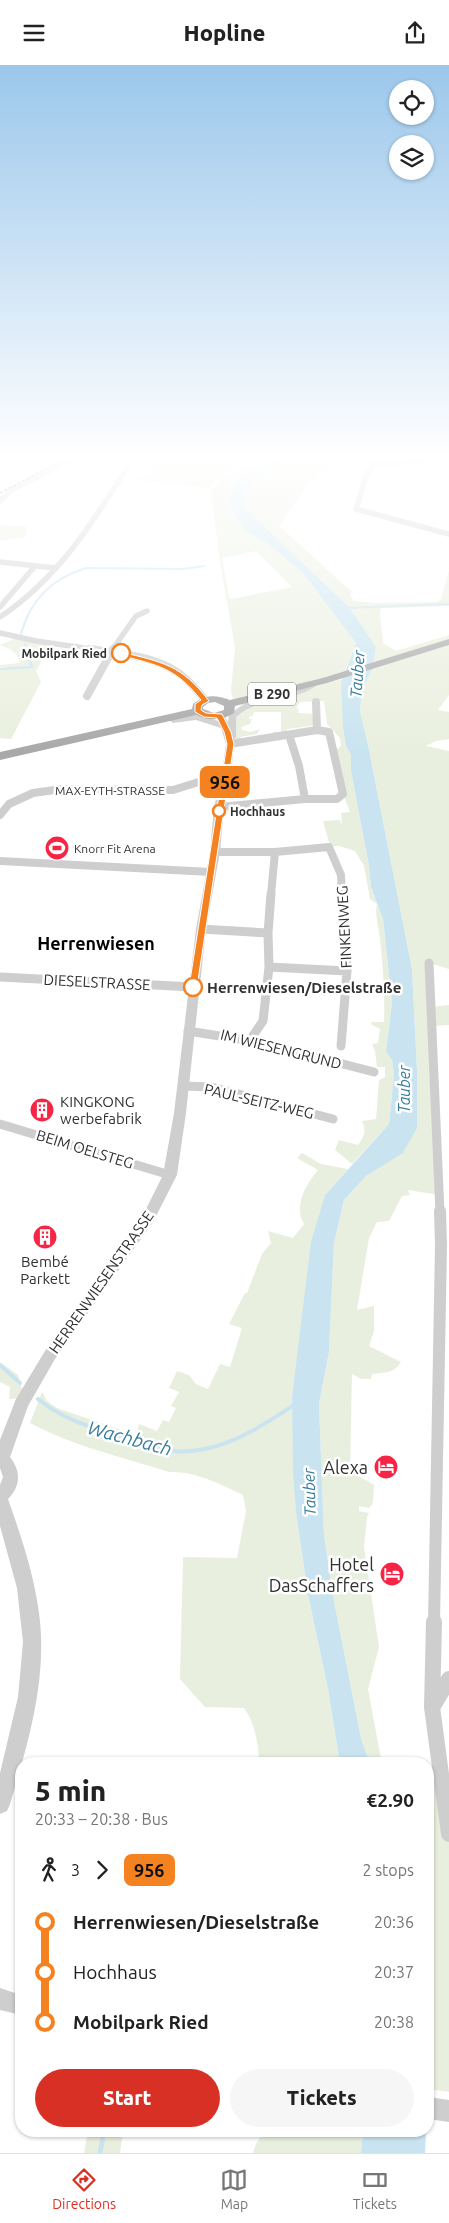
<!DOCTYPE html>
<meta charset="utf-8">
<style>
body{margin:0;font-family:Ubuntu,sans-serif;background:#f6f6f6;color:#222;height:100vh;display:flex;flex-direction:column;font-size:19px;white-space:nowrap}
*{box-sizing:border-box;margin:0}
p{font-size:16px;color:#767676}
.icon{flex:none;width:28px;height:28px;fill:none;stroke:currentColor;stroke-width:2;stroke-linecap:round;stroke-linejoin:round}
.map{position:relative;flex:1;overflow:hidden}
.side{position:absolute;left:15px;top:1692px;width:419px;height:380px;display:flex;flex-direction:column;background:#fff;border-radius:20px;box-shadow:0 1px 4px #0004}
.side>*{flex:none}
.badge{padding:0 10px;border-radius:8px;font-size:18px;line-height:32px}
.buttons{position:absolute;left:389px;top:15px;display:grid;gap:10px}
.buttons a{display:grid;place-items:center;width:45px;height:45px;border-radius:50%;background:#fff;box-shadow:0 1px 4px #0004;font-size:25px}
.map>.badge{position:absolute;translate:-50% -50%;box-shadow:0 0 0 2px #fff}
.legs{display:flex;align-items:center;gap:8px;height:55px;padding:0 20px;font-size:16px}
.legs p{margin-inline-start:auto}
.head{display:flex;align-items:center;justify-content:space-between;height:85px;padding:0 20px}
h1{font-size:28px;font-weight:800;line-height:38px}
.action{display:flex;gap:10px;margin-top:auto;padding:10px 20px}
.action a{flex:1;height:58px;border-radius:30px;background:#d93025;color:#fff;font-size:20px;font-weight:800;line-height:58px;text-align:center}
.action a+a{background:#f6f6f6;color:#222}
ul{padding:0 20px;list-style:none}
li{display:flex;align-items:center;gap:18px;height:50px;font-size:19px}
li i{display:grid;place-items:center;width:8px;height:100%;margin:0 6px;background:currentColor}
li i::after{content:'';width:12px;height:12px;margin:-6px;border:4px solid;border-radius:50%;background:#fff}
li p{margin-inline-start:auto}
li:first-child i{background:linear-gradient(#0000 50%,currentColor 0)}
li:last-child i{background:linear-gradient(currentColor 50%,#0000 0)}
header{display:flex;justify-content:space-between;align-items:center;height:65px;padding:0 20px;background:#fff;font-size:22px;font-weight:800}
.tabs{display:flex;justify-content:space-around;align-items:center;height:70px;border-top:1px solid #e0e0e0;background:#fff;font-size:14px;color:#767676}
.tabs a{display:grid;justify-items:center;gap:2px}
.tabs .on{color:#d93025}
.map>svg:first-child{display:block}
.green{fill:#e9efde;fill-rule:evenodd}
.water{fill:#c9e4f0}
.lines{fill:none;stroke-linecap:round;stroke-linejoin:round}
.stream-far3{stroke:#c9e4f0;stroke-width:2}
.stream-far2{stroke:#c9e4f0;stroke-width:2.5}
.stream-far1{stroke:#c9e4f0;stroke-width:4}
.stream{stroke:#c9e4f0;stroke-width:5}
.minor-far4{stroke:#cecece;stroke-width:5.5}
.minor-far3{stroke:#cecece;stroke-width:8}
.minor-far2{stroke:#cecece;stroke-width:9}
.minor-far1{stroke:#cecece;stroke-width:12}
.minor{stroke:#cecece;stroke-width:16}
.tertiary{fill:#cecece;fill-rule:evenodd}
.primary{fill:#a9a9a9;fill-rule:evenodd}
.rail{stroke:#868686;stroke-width:2;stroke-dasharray:3 2;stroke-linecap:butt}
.line-1{fill:#f58220;stroke:#fff}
.stop-1-dot{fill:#fff;stroke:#f58220;stroke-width:2.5}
.labels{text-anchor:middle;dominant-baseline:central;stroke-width:5;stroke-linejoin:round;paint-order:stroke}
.far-stop-label{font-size:12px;font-weight:bold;fill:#313131;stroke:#fff;text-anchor:end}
.far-street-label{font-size:12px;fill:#313131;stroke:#fff}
.far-poi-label{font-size:12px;fill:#313131;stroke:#fff;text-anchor:start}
.shield{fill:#fff;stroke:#6f6f6f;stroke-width:1}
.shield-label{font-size:14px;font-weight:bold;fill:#313131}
.street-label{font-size:15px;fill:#313131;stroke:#fff}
.stop-label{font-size:15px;font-weight:bold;fill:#313131;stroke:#fff;text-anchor:start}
.poi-label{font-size:15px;fill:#313131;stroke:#fff;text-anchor:start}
.water-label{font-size:16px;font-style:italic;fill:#367d9d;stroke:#fff}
.quarter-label{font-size:18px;font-weight:bold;fill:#000;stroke:#fff}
.near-poi-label{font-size:18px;fill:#313131;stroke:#fff;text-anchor:end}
.near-water-label{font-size:19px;font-style:italic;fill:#367d9d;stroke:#fff}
</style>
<header><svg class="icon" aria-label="menu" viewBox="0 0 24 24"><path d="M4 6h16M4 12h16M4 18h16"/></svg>Hopline<svg class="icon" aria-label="share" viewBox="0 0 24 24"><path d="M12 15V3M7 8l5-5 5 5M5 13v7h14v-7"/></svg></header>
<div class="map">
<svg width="449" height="2088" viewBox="0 0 449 2088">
<rect width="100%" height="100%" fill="#fff"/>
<path class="green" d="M162,395H233L241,397L229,404L209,423L137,415Z
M267,395H275L252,405L228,437L244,465L269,480L303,508L356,578L345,606L324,612L323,616L234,638L231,626L235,582L220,497L211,425L232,405ZM256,486L292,522L232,534L229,533L222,493Z
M292,395H435L358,398L342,401L318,409L304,424L279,461L352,527L350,530L354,536L374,538L438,537L441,534L449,506V541L381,543L380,549L383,578L396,586L449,570V630L438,645L449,647V674L436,676L426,681L449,686V904L429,898L431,942L449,940V960L433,961L439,1130L408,1125L410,1130L402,1131L389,1156L377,1157L369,1173L357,1245L374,1241V1266L369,1281L401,1297C393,1309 385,1307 372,1309L371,1314H361L352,1309L350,1406L374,1420L373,1438L369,1443L359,1441V1446L369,1448L367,1452L364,1482L379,1582L368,1624L382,1699H370L361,1673L333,1531L324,1470L319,1339L329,1287L334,1178L344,1135L366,1111L376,1105L417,1006L412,904L368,680L360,646L362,625L372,605L376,582L350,543L251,449L244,438C247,414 271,400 292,395Z
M0,460L27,462L25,472L0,476Z
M14,574L58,580C47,583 42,597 36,606L41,617L11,674L0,673V605L16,604L0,602V600L20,598C18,587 8,583 0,580Z
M342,614L343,663L346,681L351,690V706L369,801L371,824L383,854L392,938L386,987L392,995L394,1009L389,1059L352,1099L335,1085L339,1075L358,1080C364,1071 367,1067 362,1056L376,1054L379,1015L385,1012V1002H377L375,986L372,979L378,978L380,964L372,960L371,957H384C385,929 383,901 380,874C379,862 374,850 377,839L370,834L364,801L355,786L339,781H330L323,756L340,755L342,760L341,748L350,747L343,729L334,686L341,681L340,673L327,659L324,636L300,637L296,643L299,644L298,648L316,649L317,660L288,664L281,670L273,671V667H281V647H254L253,651H250L249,654H252L250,659L241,662L242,665L250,667L260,664L257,669L240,672L242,677L230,679L232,651L255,637Z
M302,1088L321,1099L348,1104L325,1130L302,1260L292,1332L296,1447L308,1530L328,1624L340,1699H259C259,1680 255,1658 244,1643L205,1642L180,1614L183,1492L237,1493L246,1446L243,1430C220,1419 195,1406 169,1407C122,1392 73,1381 30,1358L42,1327L47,1336L57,1343L136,1370L139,1359L157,1366L163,1355L169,1357L176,1343L171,1341L179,1327L169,1323L177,1306L189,1310L196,1319L208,1324L220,1299L230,1302L242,1263L229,1259L245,1228H247L262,1189L271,1178L268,1166L293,1173L304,1159C293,1142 306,1119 318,1105L297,1093Z
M0,1297L18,1310L25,1333L9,1334L10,1322L0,1317Z
M428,1720H442L449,1769V2027L428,2024Z
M88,2066H123L120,2088H84Z
M264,2066H363L361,2088H253L256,2079Z"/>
<path class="water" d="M275,395H292C271,400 247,414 244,438L251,449L350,543L376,582L372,605L362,625L360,646L368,680L412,904L417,1006V1063L403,1088L366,1111L344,1135L334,1178L329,1287L319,1339L324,1470L333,1531L361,1673L370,1699H340L328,1624L308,1530L296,1447L293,1407L292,1332L311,1177L325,1130L389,1059L394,1009L392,995L386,987L392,938L383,854L371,823L369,801L351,706V690L346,681L343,663L341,618L356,578L303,508L269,480L244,465L228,437L236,418L252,405Z
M363,2066H426L425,2088H361Z"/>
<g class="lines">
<path class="stream-far3" d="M347,543L449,539
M21,569C30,535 53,513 86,503L184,504L204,501
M25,579L27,585"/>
<path class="stream-far2" d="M0,604L32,602L26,584"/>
<path class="stream-far1" d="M0,1300L20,1318
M38,1334C59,1351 81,1359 106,1367C125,1374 144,1382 164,1385C214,1393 254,1366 294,1340"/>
<path class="stream" d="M100,2088L104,2066"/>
<path class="minor-far4" d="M435,395L373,399L366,411L356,444L449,469
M0,436L11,425L70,395
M0,497L56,503
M0,542L35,501
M0,552C59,513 95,454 132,395
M0,568L36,576L98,585
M112,585L136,551L147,546"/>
<path class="minor-far3" d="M90,584C118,588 153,591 177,607C188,614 197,625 205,635
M87,631L113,584
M289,670L299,701L305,734
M230,679L317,665
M219,742L305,734H337L343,729L329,667L317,665L316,637
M0,750L9,739L33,728L62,724L173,725L205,715H226
M215,787H275L329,782L341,810L342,830
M0,796L211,807
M271,830L275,787"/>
<path class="minor-far2" d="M201,864L268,868
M429,898L440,1148
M269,902L347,906
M0,912L193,922
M188,966L258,977L374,1007
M250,975L263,956L269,902L268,868L271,829
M341,981L347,906L342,829
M184,1021L212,1022L333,1054
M0,1059L170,1110"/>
<path class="minor-far1" d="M434,1558L441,1180L440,1146"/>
<path class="minor" d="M434,1557L432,1642L449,1769
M433,1641L449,1614"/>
<path class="tertiary" d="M314,616L318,619C297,638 260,630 236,652V672L234,674L231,715L224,742L220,787L206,864L186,1048L177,1110L153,1157L55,1294L28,1341L10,1392C21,1406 21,1421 8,1434C21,1471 34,1509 39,1548C48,1613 28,1679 10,1739L7,1746L0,1749V1708L18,1632L23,1577L17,1523L0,1461V1420L3,1412L0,1403V1375L16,1334L45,1286L143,1150L163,1110L174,1048L196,864L210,787L214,742L221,715L226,679L221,663L196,655L173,658L169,655C182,645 203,651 218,656L216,651L220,648L223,649L228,657L229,649L247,637L291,625Z
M0,1923L21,1930V1950L0,1945Z
M428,2032L449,2035V2057L428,2054Z"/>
<path class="primary" d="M449,574V580L327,618L235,641L234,648C222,656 209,656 196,650L0,695V687L192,644L193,639C206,629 216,630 230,635L319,614ZM215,637L224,641V645L214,648L203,644V642L208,638Z"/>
<path class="rail" d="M0,428L63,395"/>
</g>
<linearGradient id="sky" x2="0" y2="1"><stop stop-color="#9bc7eb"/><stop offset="0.57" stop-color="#fff"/><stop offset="1" stop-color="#fff" stop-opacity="0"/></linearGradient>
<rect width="449" height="687" fill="url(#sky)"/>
<path class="line-1" d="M121,587C162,597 182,600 209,636L202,640L201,645L206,648L222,649L231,667L234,679L197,922L193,925L189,922L227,679L224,667L217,653L204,652L195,647V639L201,635C175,602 157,600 119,590Z"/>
<defs>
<symbol id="stadium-disc" viewBox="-11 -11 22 22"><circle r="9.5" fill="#f62546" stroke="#fff"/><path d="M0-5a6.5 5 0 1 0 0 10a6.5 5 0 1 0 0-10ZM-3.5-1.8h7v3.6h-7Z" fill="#fff"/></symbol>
<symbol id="building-disc" viewBox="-11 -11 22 22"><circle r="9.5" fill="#f62546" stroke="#fff"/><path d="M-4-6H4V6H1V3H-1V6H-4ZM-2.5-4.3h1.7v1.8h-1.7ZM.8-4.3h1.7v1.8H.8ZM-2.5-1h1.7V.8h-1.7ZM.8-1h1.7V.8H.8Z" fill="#fff"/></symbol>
<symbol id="hotel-disc" viewBox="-11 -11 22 22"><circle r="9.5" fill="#f62546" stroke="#fff"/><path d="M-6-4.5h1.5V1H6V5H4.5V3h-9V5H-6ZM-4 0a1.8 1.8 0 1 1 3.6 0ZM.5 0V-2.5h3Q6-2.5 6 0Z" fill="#fff"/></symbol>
</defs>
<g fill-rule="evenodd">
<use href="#stadium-disc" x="43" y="769" width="28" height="28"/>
<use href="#building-disc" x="28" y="1031" width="28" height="28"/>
<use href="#building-disc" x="31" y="1158" width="28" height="28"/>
<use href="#hotel-disc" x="372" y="1388" width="28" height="28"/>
<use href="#hotel-disc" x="378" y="1495" width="28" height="28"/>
</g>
<g class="stop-1-dot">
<circle cx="121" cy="588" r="9"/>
<circle cx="219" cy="746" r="6"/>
<circle cx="193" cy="922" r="9"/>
</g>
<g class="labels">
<g class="far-stop-label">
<text x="107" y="588">Mobilpark Ried</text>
<text x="230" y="746" text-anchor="start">Hochhaus</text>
</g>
<g class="far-street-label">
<text x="110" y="725">MAX-EYTH-STRASSE</text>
</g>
<g class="far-poi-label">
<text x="74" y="783">Knorr Fit Arena</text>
</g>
<rect class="shield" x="248" y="617.5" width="48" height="23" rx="4"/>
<g class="shield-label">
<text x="272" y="629">B 290</text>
</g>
<g class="street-label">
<text transform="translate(344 862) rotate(-93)">FINKENWEG</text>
<text transform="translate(97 917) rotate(3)">DIESELSTRASSE</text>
<text transform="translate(281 984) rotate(14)">IM WIESENGRUND</text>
<text transform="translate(259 1036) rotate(13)">PAUL-SEITZ-WEG</text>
<text transform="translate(85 1084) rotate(17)">BEIM OELSTEG</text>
<text transform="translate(101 1217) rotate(-55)">HERRENWIESENSTRASSE</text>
</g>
<g class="stop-label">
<text x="207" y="922">Herrenwiesen/Dieselstraße</text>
</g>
<g class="poi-label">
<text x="60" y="1036">KINGKONG<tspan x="60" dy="17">werbefabrik</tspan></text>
<text x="45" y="1196" text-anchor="middle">Bembé<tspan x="45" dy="17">Parkett</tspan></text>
</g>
<g class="water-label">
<text transform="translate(357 609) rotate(-86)">Tauber</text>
<text transform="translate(404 1024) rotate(-90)">Tauber</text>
<text transform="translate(309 1427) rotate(-92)">Tauber</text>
</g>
<g class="quarter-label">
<text x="96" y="878">Herrenwiesen</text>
</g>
<g class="near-poi-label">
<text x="368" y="1402">Alexa</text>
<text x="374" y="1499">Hotel<tspan x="374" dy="21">DasSchaffers</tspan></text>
</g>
<g class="near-water-label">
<text transform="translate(130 1373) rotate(15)">Wachbach</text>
</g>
</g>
</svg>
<div class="buttons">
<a><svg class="icon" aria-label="locate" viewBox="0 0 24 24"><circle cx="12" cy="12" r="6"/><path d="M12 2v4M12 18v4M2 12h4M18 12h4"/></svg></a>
<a><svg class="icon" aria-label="layers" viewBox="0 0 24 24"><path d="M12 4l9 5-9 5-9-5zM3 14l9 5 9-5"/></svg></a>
</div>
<b class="badge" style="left:225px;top:717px;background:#f58220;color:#111">956</b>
<section class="side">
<div class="head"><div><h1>5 min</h1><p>20:33 – 20:38 · Bus</p></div><b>€2.90</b></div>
<div class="legs"><svg class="icon" aria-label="walk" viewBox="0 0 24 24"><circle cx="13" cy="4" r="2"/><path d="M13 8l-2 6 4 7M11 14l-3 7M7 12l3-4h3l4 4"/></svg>3<svg class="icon" aria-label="forward" viewBox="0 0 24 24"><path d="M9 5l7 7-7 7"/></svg><b class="badge" style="background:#f58220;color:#111">956</b><p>2 stops</p></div>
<ul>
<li><i style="color:#f58220"></i><b>Herrenwiesen/Dieselstraße</b><p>20:36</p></li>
<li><i style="color:#f58220"></i><span>Hochhaus</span><p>20:37</p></li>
<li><i style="color:#f58220"></i><b>Mobilpark Ried</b><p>20:38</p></li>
</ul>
<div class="action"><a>Start</a><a>Tickets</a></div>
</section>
</div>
<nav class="tabs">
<a class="on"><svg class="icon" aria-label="directions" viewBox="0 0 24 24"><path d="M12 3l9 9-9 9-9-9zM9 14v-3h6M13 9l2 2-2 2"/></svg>Directions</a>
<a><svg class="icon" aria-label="map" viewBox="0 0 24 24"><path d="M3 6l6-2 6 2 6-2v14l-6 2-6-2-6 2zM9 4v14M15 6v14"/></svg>Map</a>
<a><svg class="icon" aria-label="tickets" viewBox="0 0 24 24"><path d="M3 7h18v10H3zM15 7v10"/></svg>Tickets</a>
</nav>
